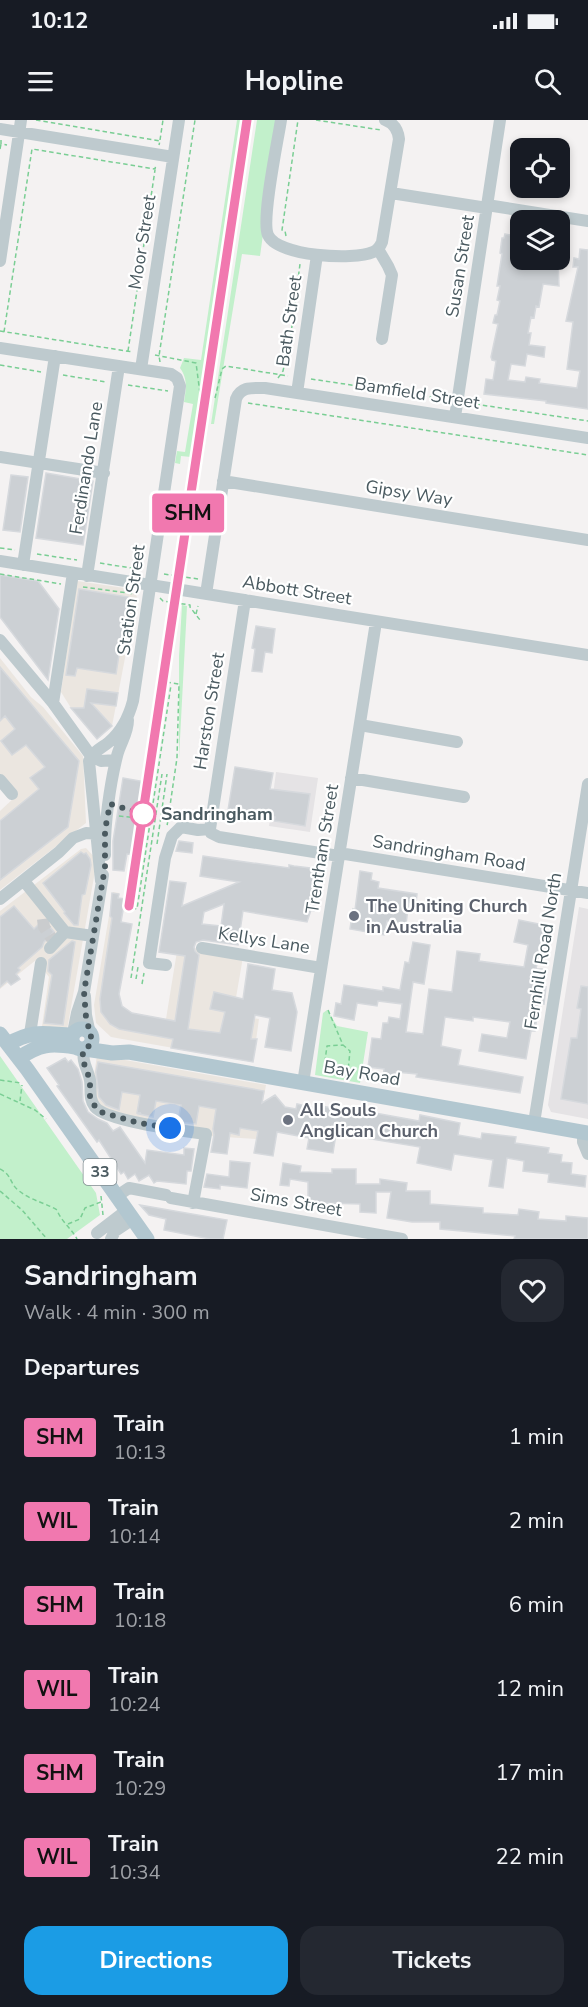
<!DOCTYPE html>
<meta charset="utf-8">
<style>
body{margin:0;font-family:"Nunito Sans",sans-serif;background:#242831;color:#f1f3f6;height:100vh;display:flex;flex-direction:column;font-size:22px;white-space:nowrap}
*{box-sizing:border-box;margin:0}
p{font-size:20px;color:#9ea1a6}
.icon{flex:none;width:33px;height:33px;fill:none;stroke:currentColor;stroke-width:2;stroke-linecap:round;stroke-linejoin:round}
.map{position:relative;height:1119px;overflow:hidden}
.sheet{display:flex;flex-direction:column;background:#171b24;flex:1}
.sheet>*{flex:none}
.badge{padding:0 12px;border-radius:4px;font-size:21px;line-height:39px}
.fabs{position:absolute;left:510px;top:18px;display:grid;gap:12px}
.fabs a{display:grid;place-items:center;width:60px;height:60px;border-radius:12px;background:#171b24;box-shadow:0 3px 9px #0003;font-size:30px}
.you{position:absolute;width:30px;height:30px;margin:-15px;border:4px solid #fff;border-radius:50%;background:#1a73e8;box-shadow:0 0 0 9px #1a73e833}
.map>.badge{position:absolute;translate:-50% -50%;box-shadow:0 0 0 3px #fff}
h2{padding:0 24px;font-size:22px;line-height:54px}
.round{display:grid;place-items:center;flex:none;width:63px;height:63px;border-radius:18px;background:#242831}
.overview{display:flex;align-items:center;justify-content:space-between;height:102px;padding:0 24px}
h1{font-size:28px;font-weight:700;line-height:45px}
.action{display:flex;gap:12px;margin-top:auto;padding:12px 24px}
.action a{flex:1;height:69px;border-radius:18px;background:#1b9ce5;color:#fff;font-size:24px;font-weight:700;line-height:69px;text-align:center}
.action a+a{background:#242831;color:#f1f3f6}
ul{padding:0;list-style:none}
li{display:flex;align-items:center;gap:18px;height:84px;padding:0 24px}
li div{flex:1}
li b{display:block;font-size:22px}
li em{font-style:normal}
li .badge{min-width:66px;font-weight:700;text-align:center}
.status{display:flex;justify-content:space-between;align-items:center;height:42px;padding:0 30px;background:#171b24;direction:ltr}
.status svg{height:16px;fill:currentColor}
header{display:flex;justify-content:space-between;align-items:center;height:78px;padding:0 24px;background:#171b24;font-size:27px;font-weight:700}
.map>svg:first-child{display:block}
.commercial{fill:#ebe6e0}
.education{fill:#e5e3e5}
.green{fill:#c2f0cb}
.building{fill:#ccd0d4;stroke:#d6d9dd;stroke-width:1.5;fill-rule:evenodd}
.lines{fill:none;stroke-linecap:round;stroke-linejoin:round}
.minor-tunnel{stroke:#caccce;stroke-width:12;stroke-dasharray:12 6;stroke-linecap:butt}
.path{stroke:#7ace94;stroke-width:1.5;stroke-dasharray:4.5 3;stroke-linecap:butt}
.minor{stroke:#becace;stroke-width:12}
.major{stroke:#b2c7d0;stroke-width:15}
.rail{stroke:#b4b9bc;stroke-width:3}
.line-casing{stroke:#fff;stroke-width:14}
.line{stroke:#f178af;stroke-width:9}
.walk{stroke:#4a5a60;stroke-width:6;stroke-dasharray:0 10.8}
.stop-dot{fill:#fff;stroke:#f178af;stroke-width:3}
.worship-dot{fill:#6b7280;stroke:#fff;stroke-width:2}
.labels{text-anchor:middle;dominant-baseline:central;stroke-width:4.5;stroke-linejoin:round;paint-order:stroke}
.shield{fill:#fff;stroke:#808c90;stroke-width:1.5}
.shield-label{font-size:16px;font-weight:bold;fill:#4a5a60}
.street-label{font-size:18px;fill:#4a5a60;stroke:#fff}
.stop-label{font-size:18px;font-weight:bold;fill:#4a5a60;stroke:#fff;text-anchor:start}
.worship-label{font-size:18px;font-weight:bold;fill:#5b616d;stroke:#fff;text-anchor:start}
</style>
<div class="status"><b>10:12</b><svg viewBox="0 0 49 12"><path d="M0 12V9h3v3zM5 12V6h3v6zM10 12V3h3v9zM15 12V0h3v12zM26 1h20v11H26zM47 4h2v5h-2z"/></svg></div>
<header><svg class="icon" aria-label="menu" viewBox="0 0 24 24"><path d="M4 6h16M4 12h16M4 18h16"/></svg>Hopline<svg class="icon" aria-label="search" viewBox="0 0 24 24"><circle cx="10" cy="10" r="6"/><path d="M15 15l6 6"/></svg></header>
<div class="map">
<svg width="588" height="1119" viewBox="0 0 588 1119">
<rect width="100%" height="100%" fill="#f4f2f2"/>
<path class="commercial" d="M77,461L138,470L112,606L97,619L71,588L61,572Z
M0,538L31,577L43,587L83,636L86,703L0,770V691L16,676L0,658Z
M86,728L97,740L67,910L42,906L49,857L36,840L0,869V791L81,729Z
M113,772L119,773V778L125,779L120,802L132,804L119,874L122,886L132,893L166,899L178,825L243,837L233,895L259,899L253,942L111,917L96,903L94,885Z
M97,935L266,965L256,1019L209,1016L103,992L91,977Z"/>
<path class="education" d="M276,652L318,658L310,712L269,706Z
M579,787L588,789V999L551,992L548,985Z"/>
<path class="green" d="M237,0H244L191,346L190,345L191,337L181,336L180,344L175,343L177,331L185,332L193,284L184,282C186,269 188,259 180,248L184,238L201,240Z
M257,0H279L260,136L242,134L214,304H211Z
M182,485L187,486L179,638V536Z
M327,890L337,906L368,912L360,963L315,955L323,893Z
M0,936L96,1073L100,1095L67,1119H0Z"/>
<path class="building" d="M505,114L520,117V140H558L559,166L543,164L539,187L536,186L534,198L531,197L528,213H531L529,225L545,227L544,237L527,234L525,246L511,244L508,260L525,262L526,257L540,259L539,263L577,268L580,251L567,249L573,202L566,201L578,147H573L574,138L579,139L580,129L588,130V289L546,283V281L484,274L486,259L493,260L496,241L492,240L491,237L498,204L493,203L495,195H497L500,181L497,180L500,166H497L502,134L500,133L502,118H504Z
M46,353L93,361L83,425L36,418Z
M11,355L28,357L20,412L3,410Z
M0,455L38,461L59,489L48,560L0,497Z
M79,469L128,477L116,554L77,548L75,556L66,555Z
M256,506L275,509L272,533L265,532L262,552L252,551L255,529L252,528Z
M0,547L79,641L68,707L0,760V701L39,669L30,658L45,647L26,625L12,635L1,621L15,609L5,596L0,601Z
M87,569L118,573L116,586L91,583L112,606L97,619L71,588H84Z
M235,647L273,653L270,669L310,674L305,706L274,701L275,697L228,690Z
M123,658L146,662L134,735L127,734L124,751L113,750V721Z
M179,721L193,723L192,733L176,731Z
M81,732L84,734L86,733L90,739L91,745L85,774L82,775L78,805H74L64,793L65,792L43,763Z
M203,736L289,748V745L294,746L318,749L317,752H320L314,791L311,790L307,802L243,791L238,825L203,820L196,822L194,827L195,831L199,835L188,909L220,913L225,892L210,889L214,872L243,879L248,844L275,849L272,870L292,873L297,892L291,931L265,927L270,898L255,895L251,919H257L253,942L171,928L173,919L119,909L110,904L101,892L100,879L112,798L110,796L112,773L119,774L118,778L125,779L121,802L132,804L119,874L122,886L132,893L175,901L185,836L159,832L170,761L186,763L182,786L239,762L200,756ZM224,784L221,806L202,804L204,792Z
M360,751L372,753L371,760L379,762L378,768L417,774L416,783L409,782L406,804L387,801L384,815L350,809L353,789L355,790Z
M14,786L34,809L42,801H45L54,812L44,822L42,827L18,848L20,850L16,854L20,859L11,865L7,861L0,867V797Z
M519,800L544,805L536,849H542L539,866L546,867L544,884L539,883L535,911H531L526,939L479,931L482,914L507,918L510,902L473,897V901L445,897L441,926L461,930L458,945L523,957L520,973L416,957L417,954L396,952L395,962L383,960L384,949L368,947L372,918L381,919L383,903H388L389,897L400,899L402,884L378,881L377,886L357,883L354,900L334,896L336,883L341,884L344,865L383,871V867L400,870L405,842L409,843L413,822L430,825L424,864L413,862L406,912L423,914L429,869L452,872L457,831L480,834L479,841L524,847L528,825L514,822Z
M72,821L75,822L63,905L44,903L52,855L48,851L49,840Z
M581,866L588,867V984L561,979L571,918H577L581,889L577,888Z
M65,938L68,942L71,940L78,949L82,962L83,981L88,992L98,999L107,1003L113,1011L120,1007L145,1043L147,1030L184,1035V1028L194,1029L191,1051H187L186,1064L157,1061L154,1063L149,1055L139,1061L135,1054L128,1059L124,1052L121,1054L99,1020L97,1022L57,966L59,965L47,948Z
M98,942L264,971L262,983L275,975L285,987L296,989L297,984L320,989L321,986L339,989V991L369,995L370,992L419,1001L420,995L460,1003L458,1015L481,1019L482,1013L516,1017L515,1023L549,1028L548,1033L562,1035L561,1042L572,1043L571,1054L586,1056L585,1067L548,1062L549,1054L523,1051L524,1041L507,1038L503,1068L489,1066L493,1040L454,1034L451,1050L417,1043L420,1027L365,1018L366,1012L337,1008L333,1033L307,1029L309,1018L277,1012L273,1036L254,1033L258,1011L240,1008L239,1015L230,1013L227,1034L211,1032L214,1015L213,1009L216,989L199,986L196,1004L178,1002L181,985L156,981L153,997L139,994L141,993H137L140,975L122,972L119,990L106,985L99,977L96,952Z
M230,1041L250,1043L247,1068L220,1065V1069L204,1067L207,1054L229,1057Z
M283,1043L301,1046L300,1052L332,1053V1049H356V1064H380V1059L407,1063L406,1071H430V1084L483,1088V1093L518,1095L519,1089L539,1092L538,1099L566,1101V1096L588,1098V1119H514L515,1116L440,1109V1102H412L387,1098L391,1072H376V1093L360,1092V1084L327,1083V1088H308V1062L290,1059L289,1066L280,1065Z
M140,1085L227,1100L223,1119H210L164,1110L166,1099L149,1095Z"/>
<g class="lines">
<path class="minor-tunnel" d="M43,799L44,807L52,819"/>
<path class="path" d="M36,0L160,21L159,25
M316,0L381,10
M1,20V24L7,25
M160,20L163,0
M0,29L1,24
M286,116L285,111L282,110L298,0
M0,211L133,232
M4,212L32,29L155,49L156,44
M128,231L155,50
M155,235L196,243L201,281
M160,242L159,236L195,0
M0,245L41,252
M63,255L106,262
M278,258L283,251L290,221L300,144
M311,259L445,279
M128,265L168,271
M215,278L222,249L226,246L288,256
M248,283L588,335
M468,283L588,301
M0,428L15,430
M37,434L77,440
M100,443L137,449
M0,454L61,464
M164,454L198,459
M83,467L135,474
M160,478L163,481L190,485V487L200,500
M196,494L198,486
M159,561L179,564L177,638L167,706
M158,566L169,483
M119,696L140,698
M157,724L167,654
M126,779L125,787L137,789L171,565
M131,787L165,564
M131,858L162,654
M136,859L138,847
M142,864L144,853
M328,890L343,925L350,931L348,951L324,948L327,926L343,925
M0,960L21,963
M0,974L35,990L46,999
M20,981L22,965
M0,1049C12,1055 10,1064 18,1070C31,1081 44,1082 57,1090C61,1101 71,1108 77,1119
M0,1071L22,1090L47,1119
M101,1076L103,1095
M68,1104L80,1099L85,1088L101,1082"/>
<path class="minor" d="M281,0C278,20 261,100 268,115C277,136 354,141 373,132C378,130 380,127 382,122L399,19C398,10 393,3 385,0
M0,9L173,37
M391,73L487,88
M487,85L588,101
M378,129L388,146L392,155L382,219
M0,141L21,0
M0,228L171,254L177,258L180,266L133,581C129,596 122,611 109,622C102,628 93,631 89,641L101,761
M141,249L179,0
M297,273L317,135
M455,297L500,0
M0,337L104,353
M223,361L588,420
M0,441L588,535
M23,445L55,236
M87,456L119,246
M206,474L236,279C241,266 253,268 265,268L588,318
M0,520L53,583L91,636L101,641L116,640
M53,583L73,453
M360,605L457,622
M351,658L464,677
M0,660L12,674
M210,709L245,480
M210,709L211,713L219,717L339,736
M339,733L588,773
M105,735C104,706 110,664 117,636C120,623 128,614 128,600
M24,761L65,812L93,816
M0,779L59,732L73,718L86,713L101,714
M50,828L65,812
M202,828L321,848
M166,845L149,843L165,738L172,716L181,707L198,710L210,709
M85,876L86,895L90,914
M73,913L77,893L84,872L103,755
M30,914L41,843
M84,929C82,941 86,946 89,956C93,967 87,976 95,987C106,1001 185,1011 206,1014L193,1083
M303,963L376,502
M534,1003L588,664
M583,1012V1022L588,1034
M117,1076L129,1068L166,1075
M171,1078L402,1119
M97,1113L127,1090
M111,1119L115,1111L133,1099"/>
<path class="major" d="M72 919a10 10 0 1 1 20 0a10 10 0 1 1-20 0Z
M0,914L27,949L147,1119
M8,924C34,909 44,914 72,915
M85,929L112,933L129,932L588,1013
M19,938C40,924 50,923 75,927"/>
<path class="rail" d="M129,786L247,0"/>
</g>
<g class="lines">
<defs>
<path id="line" d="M129,786L247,0"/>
</defs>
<use href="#line" class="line-casing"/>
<use href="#line" class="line"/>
<path class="walk" d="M143,694L110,684L105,710V747L84,872L86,897L92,921L88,927L84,929L82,938L90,960V978L96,988L101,992L139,1003L170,1008"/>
</g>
<circle class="stop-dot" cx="143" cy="694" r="12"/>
<g class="worship-dot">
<circle cx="354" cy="796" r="6"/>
<circle cx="288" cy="1000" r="6"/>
</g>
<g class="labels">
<rect class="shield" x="83.5" y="1039" width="33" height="26" rx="4.5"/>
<g class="shield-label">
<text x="100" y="1052">33</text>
</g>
<g class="street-label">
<text transform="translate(142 122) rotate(-81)">Moor Street</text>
<text transform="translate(460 146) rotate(-81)">Susan Street</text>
<text transform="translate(289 201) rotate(-82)">Bath Street</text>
<text transform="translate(417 273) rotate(9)">Bamfield Street</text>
<text transform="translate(86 348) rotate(-81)">Ferdinando Lane</text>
<text transform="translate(409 373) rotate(9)">Gipsy Way</text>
<text transform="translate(297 470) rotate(9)">Abbott Street</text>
<text transform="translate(131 480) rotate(-82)">Station Street</text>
<text transform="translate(209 591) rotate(-81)">Harston Street</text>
<text transform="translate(322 729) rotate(-81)">Trentham Street</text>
<text transform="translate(449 733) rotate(9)">Sandringham Road</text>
<text transform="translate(264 820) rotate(9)">Kellys Lane</text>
<text transform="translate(543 831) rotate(-81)">Fernhill Road North</text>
<text transform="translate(362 953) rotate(10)">Bay Road</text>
<text transform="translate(296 1082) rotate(10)">Sims Street</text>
</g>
<g class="stop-label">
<text x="161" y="694">Sandringham</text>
</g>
<g class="worship-label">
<text x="366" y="786">The Uniting Church<tspan x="366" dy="21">in Australia</tspan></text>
<text x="300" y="990">All Souls<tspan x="300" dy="21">Anglican Church</tspan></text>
</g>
</g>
</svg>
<div class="fabs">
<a><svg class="icon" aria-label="locate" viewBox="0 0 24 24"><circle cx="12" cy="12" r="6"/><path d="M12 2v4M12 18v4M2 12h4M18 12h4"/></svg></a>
<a><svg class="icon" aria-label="layers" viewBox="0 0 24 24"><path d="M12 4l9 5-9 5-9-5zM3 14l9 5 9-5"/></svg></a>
</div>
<div class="you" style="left:170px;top:1008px"></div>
<b class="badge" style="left:188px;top:393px;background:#f178af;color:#111">SHM</b>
</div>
<section class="sheet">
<div class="overview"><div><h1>Sandringham</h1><p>Walk · 4 min · 300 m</p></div><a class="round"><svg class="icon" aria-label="heart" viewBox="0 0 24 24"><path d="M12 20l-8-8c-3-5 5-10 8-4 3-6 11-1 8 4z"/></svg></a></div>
<h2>Departures</h2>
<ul>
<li><span class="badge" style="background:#f178af;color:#111">SHM</span><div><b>Train</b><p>10:13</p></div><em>1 min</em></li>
<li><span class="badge" style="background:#f178af;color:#111">WIL</span><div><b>Train</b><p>10:14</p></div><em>2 min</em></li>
<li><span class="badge" style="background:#f178af;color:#111">SHM</span><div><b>Train</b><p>10:18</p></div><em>6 min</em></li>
<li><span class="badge" style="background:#f178af;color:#111">WIL</span><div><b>Train</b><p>10:24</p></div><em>12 min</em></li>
<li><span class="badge" style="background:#f178af;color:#111">SHM</span><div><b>Train</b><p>10:29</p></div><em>17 min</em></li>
<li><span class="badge" style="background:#f178af;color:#111">WIL</span><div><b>Train</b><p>10:34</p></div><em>22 min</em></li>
</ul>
<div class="action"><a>Directions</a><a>Tickets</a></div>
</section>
